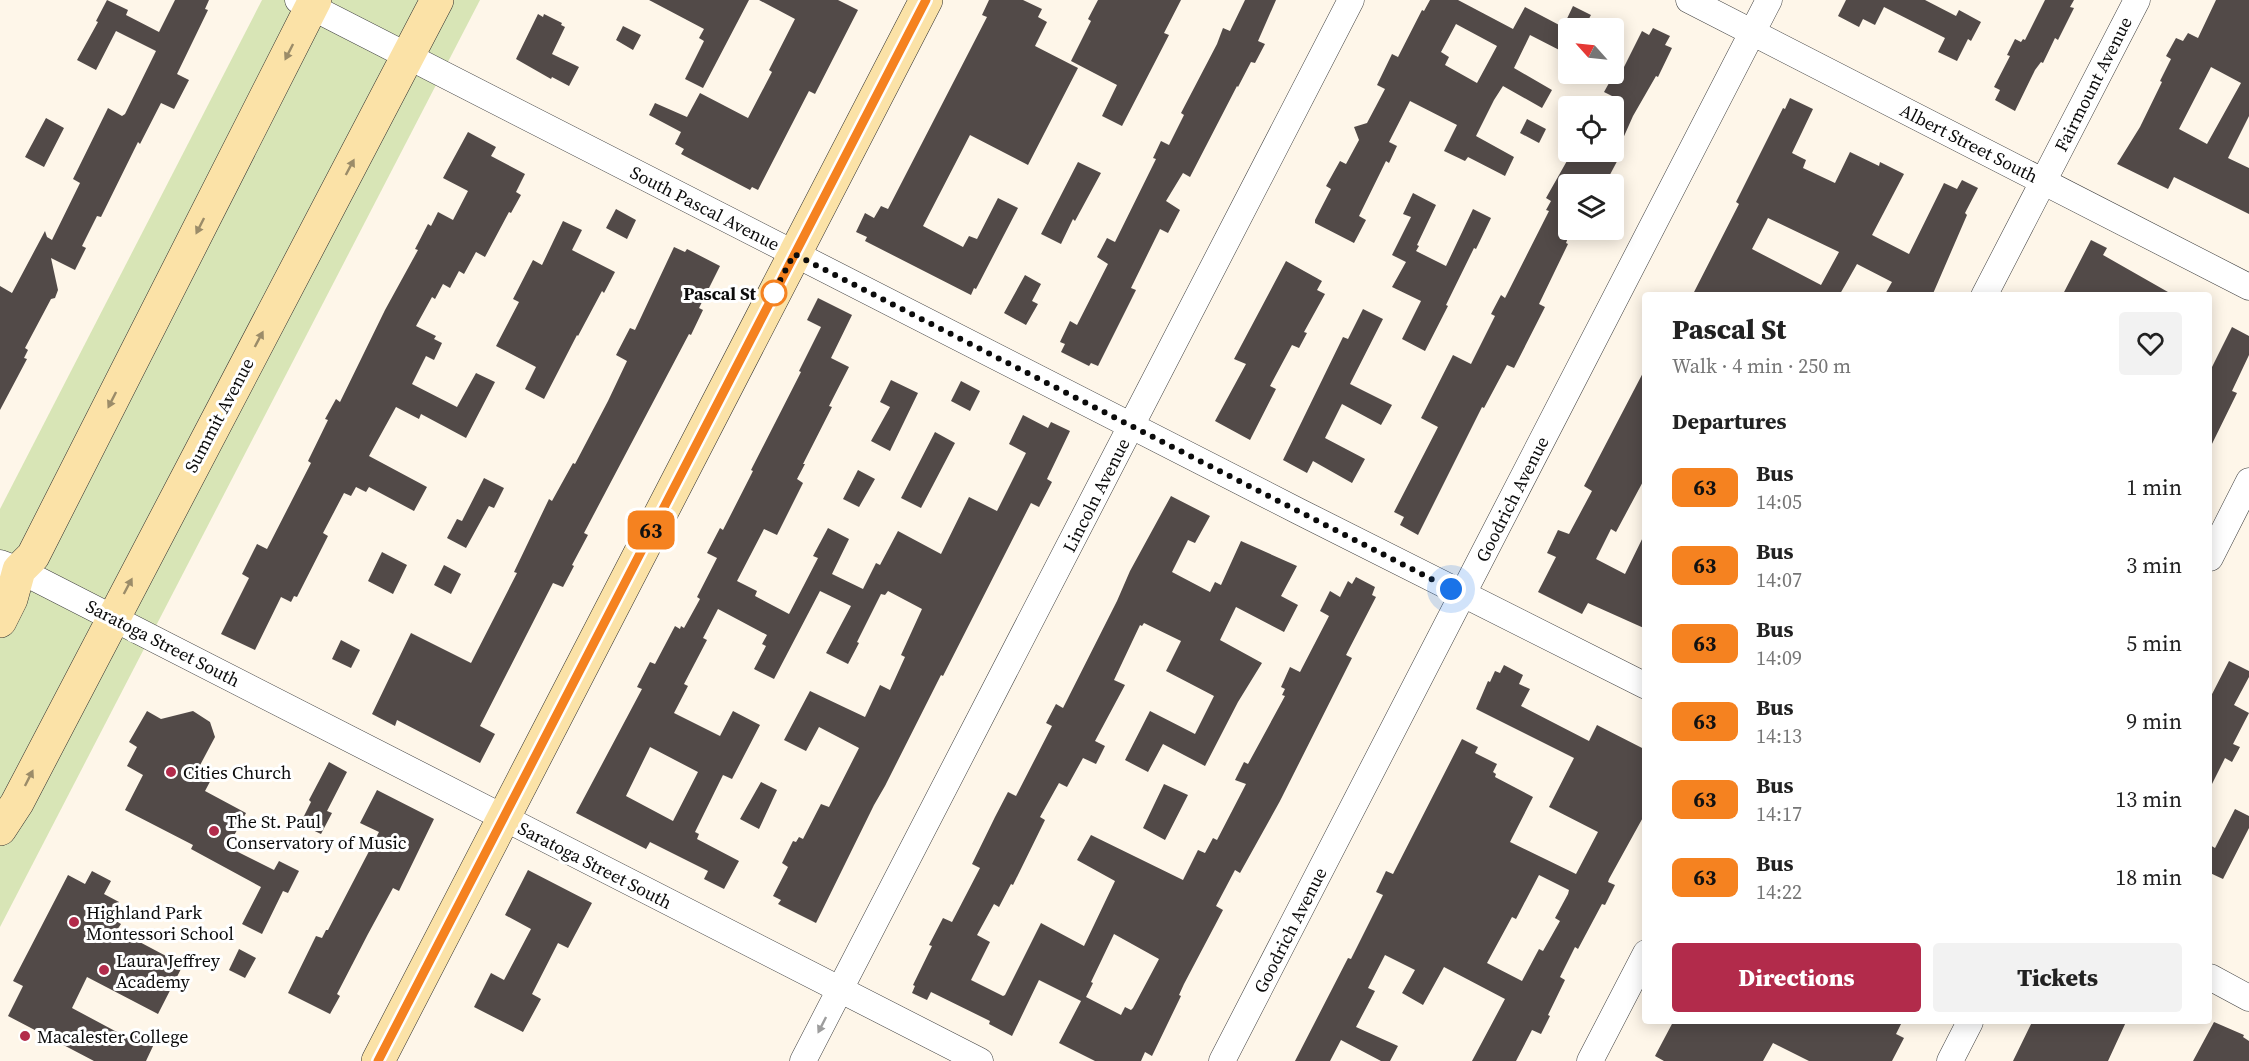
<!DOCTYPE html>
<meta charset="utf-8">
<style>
body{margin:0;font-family:"Source Serif 4",serif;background:#f2f2f2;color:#222;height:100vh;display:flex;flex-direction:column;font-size:22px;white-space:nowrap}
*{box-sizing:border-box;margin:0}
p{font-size:20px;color:#767676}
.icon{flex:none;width:33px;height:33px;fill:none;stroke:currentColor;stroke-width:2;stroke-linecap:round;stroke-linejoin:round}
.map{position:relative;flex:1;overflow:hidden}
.side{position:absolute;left:1642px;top:292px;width:570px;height:732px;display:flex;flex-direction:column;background:#fff;border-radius:6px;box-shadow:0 3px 15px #0003}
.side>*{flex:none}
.badge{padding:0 12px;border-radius:9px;font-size:21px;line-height:39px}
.needle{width:39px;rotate:297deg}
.buttons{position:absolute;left:1558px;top:18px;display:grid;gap:12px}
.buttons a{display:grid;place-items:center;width:66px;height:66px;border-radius:6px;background:#fff;box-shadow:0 3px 15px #0003;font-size:30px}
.you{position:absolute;width:30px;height:30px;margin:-15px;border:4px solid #fff;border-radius:50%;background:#1a73e8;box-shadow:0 0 0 9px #1a73e833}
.map>.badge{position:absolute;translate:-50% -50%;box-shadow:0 0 0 3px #fff}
h2{padding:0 30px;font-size:22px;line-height:54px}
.round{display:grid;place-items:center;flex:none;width:63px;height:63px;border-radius:6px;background:#f2f2f2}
.head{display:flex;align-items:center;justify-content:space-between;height:102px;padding:0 30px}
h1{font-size:28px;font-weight:800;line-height:45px}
.action{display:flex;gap:12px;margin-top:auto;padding:12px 30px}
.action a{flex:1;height:69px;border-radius:6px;background:#b22b4b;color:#fff;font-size:24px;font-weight:800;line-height:69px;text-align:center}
.action a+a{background:#f2f2f2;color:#222}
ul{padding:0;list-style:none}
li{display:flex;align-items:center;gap:18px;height:78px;padding:0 30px}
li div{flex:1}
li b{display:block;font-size:22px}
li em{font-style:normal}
li .badge{min-width:66px;font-weight:700;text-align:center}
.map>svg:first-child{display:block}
.green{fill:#d8e5b6}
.building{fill:#524a48;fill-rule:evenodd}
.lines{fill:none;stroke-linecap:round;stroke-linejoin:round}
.street-casing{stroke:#3e3e3e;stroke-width:27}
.secondary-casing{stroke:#2d2d2d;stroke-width:34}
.street{stroke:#fff;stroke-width:26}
.secondary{stroke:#fbe2a7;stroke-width:33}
.oneway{fill:#9b8c69}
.oneway2{fill:#9d9d9d}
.line-casing{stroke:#fff;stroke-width:14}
.line{stroke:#f58220;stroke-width:9}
.walk{stroke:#0b0b0b;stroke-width:6;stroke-dasharray:0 10.8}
.stop-dot{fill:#fff;stroke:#f58220;stroke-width:3}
.poi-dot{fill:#b22b4b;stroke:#fff;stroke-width:2}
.labels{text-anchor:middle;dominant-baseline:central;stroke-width:6;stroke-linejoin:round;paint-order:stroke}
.street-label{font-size:18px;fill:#0b0b0b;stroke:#fff}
.stop-label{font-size:18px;font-weight:bold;fill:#0b0b0b;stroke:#fff;text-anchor:end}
.poi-label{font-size:18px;fill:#0b0b0b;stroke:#fff;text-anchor:start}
</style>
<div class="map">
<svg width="2249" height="1061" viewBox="0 0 2249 1061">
<rect width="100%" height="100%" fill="#fef6e9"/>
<path class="green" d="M262,0H480L0,927V509Z"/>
<path class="building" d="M107,0L128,10L126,15L159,32L175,0H209L205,9L208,10L177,74L189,80L174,109L161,103L140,144L138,142L101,217L97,216L82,246L86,248L75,270L51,258L58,290L55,298L51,299L25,348L28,350L24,358L27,359L0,410V286L12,293L45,231L47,237L52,240L80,183L73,179L108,108L122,116L125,114L156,51L116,31L96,70L77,60L98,22L96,21Z
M649,0H749L703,88L685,79L704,41L699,38L704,29Z
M759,0H838L858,10L815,94L809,91L758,190L752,187L750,190L681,154L684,149L675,144L681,132L649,115L655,103L687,117L700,93L748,118L772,72L769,70L795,19Z
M989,0H1023L1042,9L1038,17L1047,22L1035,46L1078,68L1028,165L970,135L923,226L963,247L969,236L977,239L998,198L1018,208L976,289L974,288L971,295L865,241L867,237L856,232L865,213L874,218L881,206L888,209L987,17L982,15Z
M1098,0H1181L1164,33L1169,35L1122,126L1102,116L1117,85L1071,61L1091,21L1088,19Z
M1245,0H1276L1258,41L1265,44L1255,63L1251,62L1238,87L1237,86L1190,177L1183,173L1166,201L1180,210L1168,233L1160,229L1131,288L1136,290L1098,366L1091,363L1089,366L1061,352L1065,344L1060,342L1070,321L1077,325L1108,264L1097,257L1107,238L1115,242L1156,159L1153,158L1161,141L1169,145L1184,115L1181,113L1217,44L1223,28L1230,31Z
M1430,0H1458L1513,29L1525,7L1563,27L1573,6L1591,15L1584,28H1567L1569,30V55L1530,35L1514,68L1552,90L1542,108L1503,86L1494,100L1476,136L1514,157L1505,176L1468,157L1465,161L1444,151L1457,125L1410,101L1389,142L1397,146L1389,163L1386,161L1359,216L1366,220L1354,243L1315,223V220L1331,189L1326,186L1340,161L1346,164L1359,140L1354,127L1367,123L1385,89L1377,85L1392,54L1398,57L1422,10L1424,11ZM1456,24L1497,46L1477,83L1445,65L1449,57L1441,52Z
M1846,0H1925L1956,16L1959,10L1981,22L1971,41L1968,39L1957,61L1938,52L1945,38L1884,7L1875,25L1863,19L1859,27L1838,16Z
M2045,0H2074L2070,7L2074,8L2058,40L2055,38L2043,63L2041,62L2035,70L2015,111L1995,100L2000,90L1994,87L2010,56L2007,55L2015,39L2021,42L2023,39L2025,40Z
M2216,0H2249V116L2228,158L2249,168V214L2174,177L2168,189L2117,164L2140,127L2162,82L2160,81L2171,59L2166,56L2176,38L2183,41L2188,33L2198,38ZM2211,67L2241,83L2207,144L2179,129Z
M538,14L543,17L544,14L562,23L561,25L565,27L552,54L579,67L569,86L552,77L551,79L516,59Z
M623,26L641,35L633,50L616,40Z
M1653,28L1670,36L1665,45L1672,48L1658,77L1656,76L1633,116L1617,152H1622L1605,184H1569V235L1566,243L1568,244L1539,304L1545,307L1514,368L1507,365L1484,408L1482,407L1418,535L1400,525L1404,517L1394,512L1438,427L1421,418L1453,355L1471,364L1495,316L1491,314L1501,295L1505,298L1549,211L1546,210L1551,201L1546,198L1572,152H1614V97L1604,92L1618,67L1623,69L1642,31L1649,35Z
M1790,98L1813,109L1792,153L1806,160L1803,168L1835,183L1850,152L1879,166L1880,162L1904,174L1872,235L1909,254L1944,183L1957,189L1962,180L1978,188L1965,213L1967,215L1932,296H1884L1892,282L1857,264L1840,294L1842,296H1692L1739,204L1736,202L1783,108L1785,109ZM1768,218L1839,252L1821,285L1752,249Z
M46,118L64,128L44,167L25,157Z
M1527,119L1546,129L1539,143L1520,133Z
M468,132L496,147L491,156L525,174L516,192L521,195L511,213L509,212L485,257L476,252L464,274L459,271L450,288L443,284L435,299L432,297L416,326L436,336L434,339L442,343L434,360L426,356L412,384L457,407L476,373L495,382L466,438L421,414L419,419L396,407L369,456L427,487L414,511L369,487L366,492L356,487L351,496L344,493L323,533L328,536L297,597L294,596L291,602L281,597L255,650L221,634L249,578L242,574L257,544L267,549L311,463L308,461L328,420L325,419L336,399L340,402L385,310L418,250L415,249L428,224L431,226L438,212L453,220L468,191L443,178Z
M1078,162L1101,173L1075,221L1073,219L1061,244L1041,234Z
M1413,193L1436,205L1417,245L1419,246L1416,251L1446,266L1473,209L1491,218L1476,249L1474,248L1446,305L1448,306L1425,351L1402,339L1421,301L1392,287L1406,262L1392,255L1411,217L1403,214Z
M616,209L636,220L627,239L606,228Z
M563,221L582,230L572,250L615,272L604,293L602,291L578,336L577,335L544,399L525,389L536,367L496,346L519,302L513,299L533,260L542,265Z
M2091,240L2107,248L2103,255L2175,296H2062Z
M674,247L685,252L687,249L720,266L699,308L703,310L691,335L689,334L584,533L588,535L572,565L574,566L563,587L553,583L480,726L495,734L480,763L397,720L395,726L372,714L411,633L471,663L517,573L514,572L549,499L552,501L573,463L575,464L608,401L627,361L616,355L630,328L635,330Z
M1286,261L1322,281L1317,290L1325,294L1304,332L1307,333L1299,348L1292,345L1270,386L1276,389L1250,440L1215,421L1246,364L1234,359Z
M1025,275L1041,284L1032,301L1038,304L1026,325L1004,313Z
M818,298L852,315L831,358L849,367L829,406L832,407L803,464H805L797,479L803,483L777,535L764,529L737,581L757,591L755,596L789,614L818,558L813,556L828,528L849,539L832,574L863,589L876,563L880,565L898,531L941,554L969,497L997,511L1026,453L1009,444L1023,415L1048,428L1051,422L1070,431L1047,479L1052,482L1039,507L1031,503L943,676L941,675L885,786L874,805L816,923L778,904L781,900L773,896L788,867L782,863L793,841L796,842L799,837L803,839L821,804L829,807L859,748L819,727L806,751L784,740L810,691L865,717L880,685L890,690L905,657L901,655L922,609L888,591L885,595L881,594L857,642L859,643L848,664L826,653L851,606L820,591L774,679L754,669L766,646L762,644L767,635L718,609L703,638L707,640L684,684L688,686L674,713L720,736L733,711L760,725L732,779L723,775L695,832L699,834L697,839L739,861L724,889L704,879L708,871L650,842L646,849L576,813L642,689L637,687L650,662L655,664L675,626L680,629L681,626L684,628L700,599L697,597L717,558L707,553L720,528L723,530L753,471L751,470L801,372L799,371L821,327L807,320ZM650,747L698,772L673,821L626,796Z
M1363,309L1383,319L1350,384L1392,405L1381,425L1342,404L1325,438L1365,459L1352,483L1313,461L1307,473L1283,460L1343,337L1348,339Z
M2232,327L2249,336V355L2232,391L2237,393L2210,448V371Z
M1646,367V476L1616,532L1611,529L1596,559L1625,574L1646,531V629L1588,603L1582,614L1538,592L1556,557L1547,553L1558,530L1569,534L1592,491L1584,486Z
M891,380L918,393L890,451L871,441L890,407L880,402Z
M961,381L980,391L970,411L951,401Z
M935,432L955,443L921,508L901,498Z
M858,470L875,479L859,507L843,499Z
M484,478L504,488L494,508L489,506L466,548L447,538L457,519L462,521Z
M1171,496L1210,516L1195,543L1188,540L1172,572L1210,592L1215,582L1221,585L1241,541L1297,566L1281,596L1298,605L1284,632L1236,607L1220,640L1262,663L1238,702L1205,766L1163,744L1148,772L1125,760L1150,711L1195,734L1214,696L1166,671L1181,641L1144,623L1142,626L1140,625L1114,680L1125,685L1095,741L1105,746L1096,764L1083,758L1067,787L1059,783L1040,817L1045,820L1013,885L1011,884L999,907L994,904L977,935L990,942L971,980L1003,996L1005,995L1041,923L1084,946L1115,881L1077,860L1091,835L1183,880L1198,850L1205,853L1213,838L1217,840L1246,784L1235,780L1244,762L1248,764L1285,696L1282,695L1285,689L1281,687L1290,667L1300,672L1329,616L1320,611L1330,591L1340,597L1348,581L1352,584L1356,577L1375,587L1372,595L1376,597L1346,655L1352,658L1280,801L1240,873L1235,870L1216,906L1223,910L1184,984L1179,995L1181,996L1152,1056L1145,1052L1141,1061H1095L1059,1043L1081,1001L1039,980L1012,1036L989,1024L990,1021L931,992L927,1000L912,993L915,986L913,985L932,946L929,945L943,918L952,922L980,868L972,864L995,817L1008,792L1016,796L1052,726L1046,723L1056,704L1063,708L1117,601L1130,571ZM1114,934L1159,959L1133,1008L1131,1010L1125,1007L1121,1015L1086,997L1093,983L1091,982Z
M382,552L407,565L393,594L368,581Z
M444,565L461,574L451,594L434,585Z
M341,640L360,650L351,668L332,659Z
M2229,661L2249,671V677L2234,705L2249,713L2233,744L2240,747L2232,762L2225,758L2210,788V698Z
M1504,665L1523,675L1519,684L1530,689L1521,706L1589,741L1597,725L1646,750V812L1609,879L1608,882L1615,885L1605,905L1602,904L1578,949L1575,947L1560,977L1565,980L1548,1015L1550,1016L1541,1034L1532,1030L1516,1061H1472L1505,999L1444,967L1423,1005L1402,993L1415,970L1385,955L1368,988L1375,991L1356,1027L1398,1046L1390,1061H1381L1341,1040L1330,1061H1295L1348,958L1351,959L1383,895L1376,892L1386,871L1393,874L1462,739L1478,747L1475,753L1497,764L1493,772L1496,774L1495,777L1533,797L1510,842L1576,874L1598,832L1549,807L1574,758L1476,709L1488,681L1490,682L1495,671L1500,673ZM1539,875L1569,890L1568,894L1555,918L1560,921L1543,951L1539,949L1522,981L1487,963L1512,917L1516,919Z
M147,711L161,719L193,711L210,722L215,737L198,769L213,776L205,791L246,813L228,847L274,870L279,861L299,871L288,893L283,891L262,934L242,924L261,887L191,849L193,845L125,810L143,775L127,766L137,747L129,742Z
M329,762L347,772L327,811L332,813L321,834L300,824L311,802L309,800Z
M761,782L777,790L759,829L740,819Z
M1164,784L1188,795L1165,840L1143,828Z
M377,790L434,819L399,891L393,888L368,934L337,994L340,996L330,1014L288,993L316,936L322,938L326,930H328L379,832L360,823Z
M2235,809L2249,816V828L2223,879L2210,873V845L2215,848Z
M528,870L592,903L568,948L558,943L532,994L541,999L523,1032L474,1007L491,973L504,980L531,929L505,915Z
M92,871L111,881L104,894L119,902L111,918L121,924L117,930L183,965L158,1014L87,977L72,1008L130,1039L133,1034L154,1044L146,1061H94L8,1016L23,986L13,981L68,875L85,884Z
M239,949L256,958L245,978L229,970Z
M1673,1022H1902L1896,1034L1904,1038L1892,1061H1809L1773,1043L1763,1061H1664L1655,1056Z
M2032,1022H2126L2108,1061H2013Z
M2214,1022L2244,1035L2243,1037L2249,1041V1061H2193Z"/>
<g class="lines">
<defs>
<path id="street" d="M298,0L1298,511L1646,686
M1689,0L2249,287
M1984,296L2137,0
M2210,558L2249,481
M0,563L19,570L980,1061
M2210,977L2249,998
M803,1061L1351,0
M1222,1061L1769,0
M1590,1061L1646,953
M1950,1061L1970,1022"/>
<path id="secondary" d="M0,621L11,599L19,570L33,556L315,0
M0,829L17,803L437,0
M378,1061L926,0"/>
</defs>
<use href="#street" class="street-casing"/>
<use href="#secondary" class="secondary-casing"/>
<use href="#street" class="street"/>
<use href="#secondary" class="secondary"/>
</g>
<defs><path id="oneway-solid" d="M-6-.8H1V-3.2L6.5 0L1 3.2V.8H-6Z" transform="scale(1.5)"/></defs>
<g class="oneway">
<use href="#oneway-solid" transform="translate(289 52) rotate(117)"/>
<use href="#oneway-solid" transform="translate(350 167) rotate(-62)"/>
<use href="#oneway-solid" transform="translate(200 226) rotate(117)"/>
<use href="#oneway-solid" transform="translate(259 339) rotate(-62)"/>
<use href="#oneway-solid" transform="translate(112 400) rotate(117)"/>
<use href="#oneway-solid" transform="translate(128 586) rotate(-62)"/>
<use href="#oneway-solid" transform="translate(29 778) rotate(-63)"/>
</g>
<use class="oneway2" href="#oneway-solid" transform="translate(822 1025) rotate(117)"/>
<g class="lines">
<defs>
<path id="line" d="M378,1061L926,0"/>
</defs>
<use href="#line" class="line-casing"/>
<use href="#line" class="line"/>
<path class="walk" d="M774,293L772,296L794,254L1451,589"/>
</g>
<circle class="stop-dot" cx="774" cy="293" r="12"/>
<g class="poi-dot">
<circle cx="171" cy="772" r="6"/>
<circle cx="214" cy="831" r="6"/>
<circle cx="74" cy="922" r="6"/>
<circle cx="104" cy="970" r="6"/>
<circle cx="25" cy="1036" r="6"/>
</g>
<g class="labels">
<g class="street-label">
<text transform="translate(2093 84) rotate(-63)">Fairmount Avenue</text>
<text transform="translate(1969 143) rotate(27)">Albert Street South</text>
<text transform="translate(705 208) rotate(27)">South Pascal Avenue</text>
<text transform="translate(219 415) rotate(-62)">Summit Avenue</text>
<text transform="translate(1096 495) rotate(-63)">Lincoln Avenue</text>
<text transform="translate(1512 499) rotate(-63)">Goodrich Avenue</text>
<text transform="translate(163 643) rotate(27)">Saratoga Street South</text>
<text transform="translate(595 865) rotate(27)">Saratoga Street South</text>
<text transform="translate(1290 930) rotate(-63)">Goodrich Avenue</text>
</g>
<g class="stop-label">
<text x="756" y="293">Pascal St</text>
</g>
<g class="poi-label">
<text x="183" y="772">Cities Church</text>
<text x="226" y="821">The St. Paul<tspan x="226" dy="21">Conservatory of Music</tspan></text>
<text x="86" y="912">Highland Park<tspan x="86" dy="21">Montessori School</tspan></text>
<text x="116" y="960">Laura Jeffrey<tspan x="116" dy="21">Academy</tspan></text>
<text x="37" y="1036">Macalester College</text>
</g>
</g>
</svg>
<div class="buttons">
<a><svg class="needle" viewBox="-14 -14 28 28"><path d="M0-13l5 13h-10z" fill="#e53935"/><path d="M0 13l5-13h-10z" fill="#767676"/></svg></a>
<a><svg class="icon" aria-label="locate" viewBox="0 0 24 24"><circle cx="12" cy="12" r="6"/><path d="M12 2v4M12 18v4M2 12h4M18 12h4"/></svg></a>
<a><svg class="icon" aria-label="layers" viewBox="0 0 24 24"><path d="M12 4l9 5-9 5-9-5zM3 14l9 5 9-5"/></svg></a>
</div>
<div class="you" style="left:1451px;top:589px"></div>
<b class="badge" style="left:651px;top:530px;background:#f58220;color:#111">63</b>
<section class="side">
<div class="head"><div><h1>Pascal St</h1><p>Walk · 4 min · 250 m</p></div><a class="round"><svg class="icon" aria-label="heart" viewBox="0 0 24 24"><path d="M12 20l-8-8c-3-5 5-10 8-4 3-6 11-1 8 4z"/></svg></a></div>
<h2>Departures</h2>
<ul>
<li><span class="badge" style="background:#f58220;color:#111">63</span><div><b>Bus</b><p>14:05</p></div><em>1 min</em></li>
<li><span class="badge" style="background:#f58220;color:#111">63</span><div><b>Bus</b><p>14:07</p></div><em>3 min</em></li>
<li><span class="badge" style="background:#f58220;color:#111">63</span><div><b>Bus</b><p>14:09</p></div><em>5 min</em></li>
<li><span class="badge" style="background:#f58220;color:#111">63</span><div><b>Bus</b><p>14:13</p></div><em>9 min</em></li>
<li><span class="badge" style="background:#f58220;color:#111">63</span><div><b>Bus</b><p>14:17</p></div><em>13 min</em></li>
<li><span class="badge" style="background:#f58220;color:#111">63</span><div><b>Bus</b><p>14:22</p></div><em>18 min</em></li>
</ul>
<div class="action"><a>Directions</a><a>Tickets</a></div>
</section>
</div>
